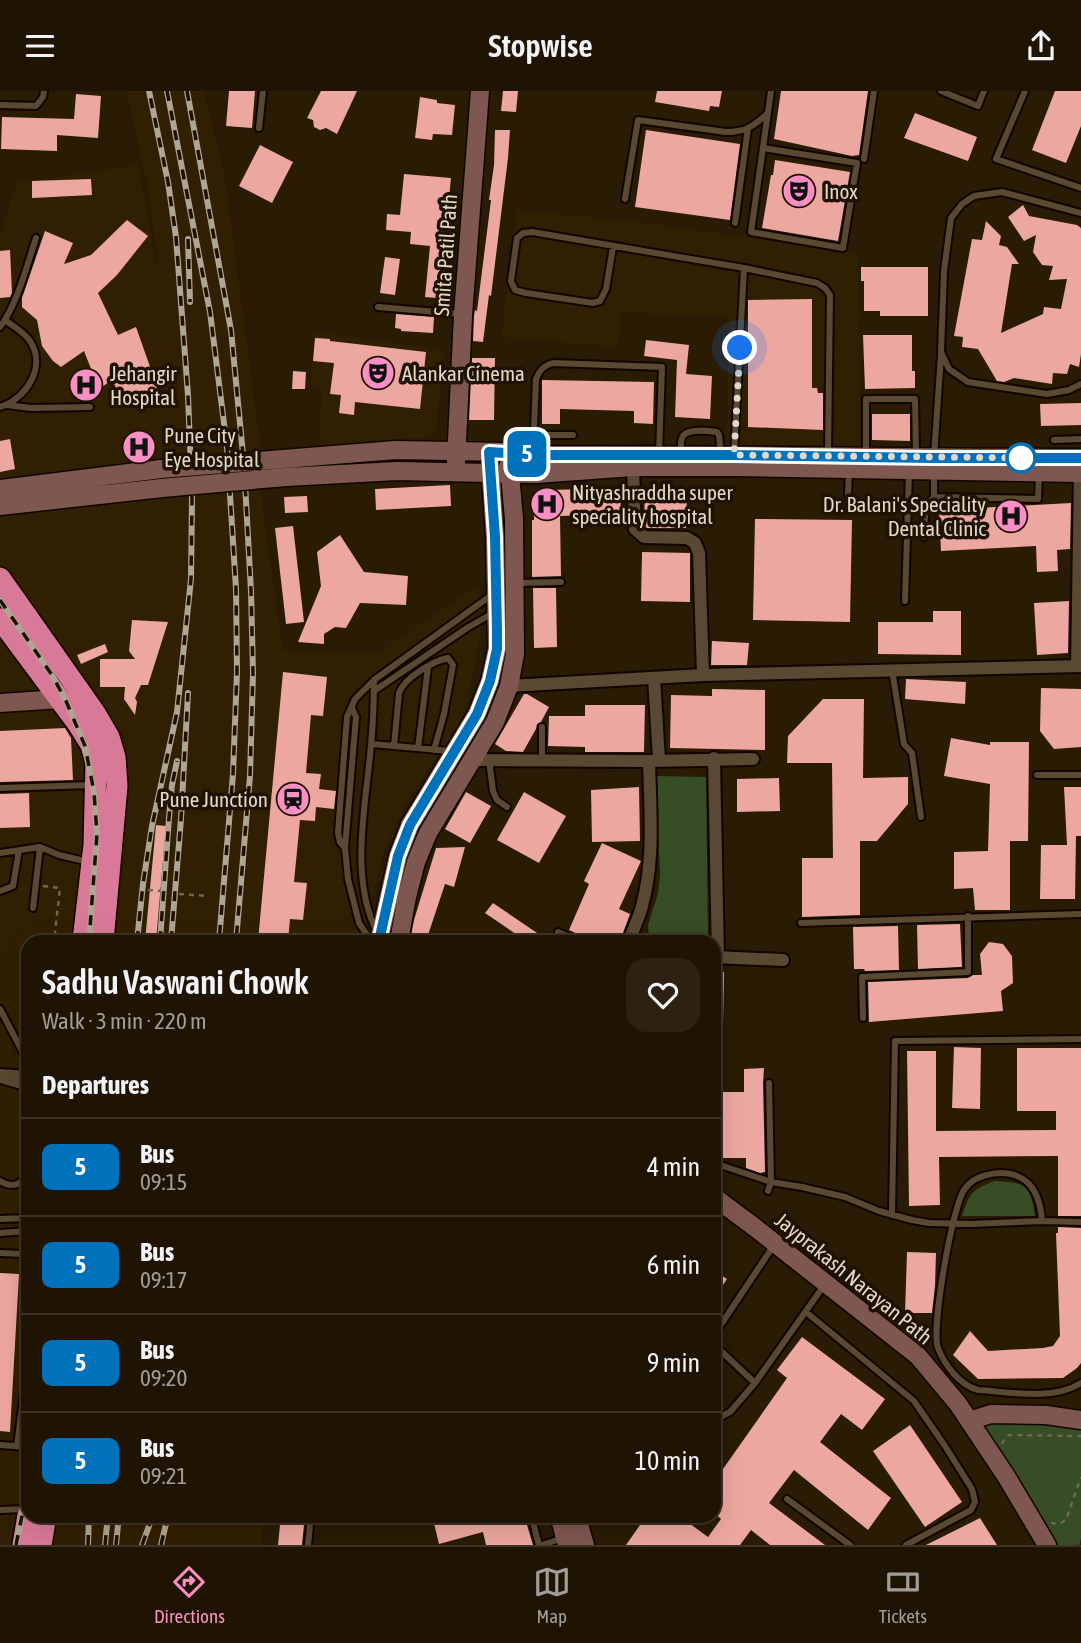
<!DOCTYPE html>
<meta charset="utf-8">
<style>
body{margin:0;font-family:"Asap Condensed",sans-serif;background:#2c2112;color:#f1f3f6;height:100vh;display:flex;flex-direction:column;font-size:26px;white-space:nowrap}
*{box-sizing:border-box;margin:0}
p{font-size:23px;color:#a19e9a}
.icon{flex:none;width:38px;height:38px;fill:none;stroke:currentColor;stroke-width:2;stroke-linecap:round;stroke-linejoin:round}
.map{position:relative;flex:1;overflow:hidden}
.drawer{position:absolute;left:21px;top:844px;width:700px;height:588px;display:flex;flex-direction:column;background:#1f1403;border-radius:21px;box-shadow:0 7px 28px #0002,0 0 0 2px #3c3325}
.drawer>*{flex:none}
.badge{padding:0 14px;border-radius:10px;font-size:24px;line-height:46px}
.you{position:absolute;width:35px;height:35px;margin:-18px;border:5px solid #fff;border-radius:50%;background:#1a73e8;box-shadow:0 0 0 10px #1a73e833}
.map>.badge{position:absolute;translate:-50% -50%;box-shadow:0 0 0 4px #fff}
h2{padding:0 21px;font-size:26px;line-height:63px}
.round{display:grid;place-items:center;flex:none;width:74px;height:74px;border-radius:21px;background:#2c2112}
.head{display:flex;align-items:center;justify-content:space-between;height:119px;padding:0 21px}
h1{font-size:33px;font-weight:600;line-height:52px}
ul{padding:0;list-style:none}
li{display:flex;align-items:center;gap:21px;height:98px;padding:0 21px;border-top:2px solid #3c3325}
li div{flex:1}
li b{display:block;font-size:26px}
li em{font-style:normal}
li .badge{min-width:77px;font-weight:700;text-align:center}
header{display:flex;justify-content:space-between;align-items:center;height:91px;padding:0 21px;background:#1f1403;font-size:32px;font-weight:600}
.tabs{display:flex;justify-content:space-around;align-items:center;height:98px;border-top:2px solid #3c3325;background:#1f1403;font-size:19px;color:#a19e9a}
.tabs a{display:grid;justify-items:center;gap:4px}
.tabs .current{color:#fb8fc5}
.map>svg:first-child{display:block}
.built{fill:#311f01}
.green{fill:#374d25}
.building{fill:#eca7a0}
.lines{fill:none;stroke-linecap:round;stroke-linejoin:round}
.lane-casing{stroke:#110500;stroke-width:10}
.street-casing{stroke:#110500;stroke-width:16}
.secondary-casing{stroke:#110500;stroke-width:21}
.highway-casing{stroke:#110500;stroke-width:24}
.path{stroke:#726653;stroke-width:2.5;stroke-dasharray:5 5;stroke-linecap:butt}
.lane{stroke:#594932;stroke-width:6}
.street{stroke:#594932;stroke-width:12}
.secondary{stroke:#7f5751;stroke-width:18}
.highway{stroke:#d97998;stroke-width:21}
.rail-casing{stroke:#afa594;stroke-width:6}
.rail{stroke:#1f1200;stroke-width:3.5;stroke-dasharray:10;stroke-linecap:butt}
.secondary-bridge-casing{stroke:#110500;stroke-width:21;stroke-linecap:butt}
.secondary-bridge{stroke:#7f5751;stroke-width:18}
.line-casing{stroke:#fff;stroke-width:16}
.line{stroke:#0072bc;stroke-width:10}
.walk{stroke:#e1d8ca;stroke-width:7;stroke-dasharray:0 12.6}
.stop-dot{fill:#fff;stroke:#0072bc;stroke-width:3.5}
.labels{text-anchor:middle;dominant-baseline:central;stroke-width:7;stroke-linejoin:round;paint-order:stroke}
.poi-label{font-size:21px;fill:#e1d8ca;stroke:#1f1200;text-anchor:start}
.street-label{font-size:21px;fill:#e1d8ca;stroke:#1f1200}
</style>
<header><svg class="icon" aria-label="menu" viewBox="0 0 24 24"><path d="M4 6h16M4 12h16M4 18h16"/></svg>Stopwise<svg class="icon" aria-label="share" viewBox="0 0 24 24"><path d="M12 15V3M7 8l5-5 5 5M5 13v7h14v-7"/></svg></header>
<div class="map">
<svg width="1081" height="1454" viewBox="0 0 1081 1454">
<rect width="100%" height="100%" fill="#291b04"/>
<path class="built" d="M126,0H204L224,80L260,352L263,423L283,559L378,562L478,495L483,529L464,628L411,703L386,755L360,850H28V1424L264,1425L262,1444V1454H0V412L181,387V370L0,388V144L16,92L138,74L161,198L148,95Z
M517,119L639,131L858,162L861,362L726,360L729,224L622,222L617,256L501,246Z
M315,241L442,258L437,339L432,346L385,354L318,357L322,299L310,293Z"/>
<path class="green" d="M656,685L706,686L708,850H654L649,846L648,834L658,802L660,784Z
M995,1090C1026,1092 1030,1093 1035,1125H962C970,1101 971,1099 995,1090Z
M991,1332L1081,1336V1448L1079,1454H1058L979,1335Z"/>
<path class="building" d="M229,0H255L252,37L226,35Z
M321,0H357L337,43L326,37L320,39L314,36L313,29L307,27Z
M503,0H518L516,21L501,20Z
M657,0H722L719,16L710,15L709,20L655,11Z
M781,0H868L859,64L852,65L774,48Z
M1055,0H1081V35L1066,72L1032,59Z
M76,3L101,5L98,47L57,44V60L1,58L2,26L74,28Z
M420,6L437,9V12L455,14L452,44L433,43L432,49L415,47Z
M915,22L977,46L968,70L904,47Z
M495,39H510L508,67L491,205L489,204L483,251L473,250L474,225L475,219L477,220L491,109H489L494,74Z
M646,39L740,53L730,129L635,116Z
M260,54L293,71L272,112L239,95Z
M775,69L850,81L838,150L762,137L771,84H773Z
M404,83L451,87L447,128L445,127L437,207L425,206L430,155L410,153L411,141L386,139L387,123L400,124Z
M91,88L92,104L32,107V90Z
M1023,114L1029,125L1077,134L1081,137V263L1079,276L1070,273L1067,283L1053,282L1052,293L1014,287L1004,291L997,290L978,258L962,256L963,246L954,245L972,148L982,149L986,130L1001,145L999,154L1007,156L1019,173H1012L1001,242L1043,223L1044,216L1061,218L1067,188L1049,189L1053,175L1042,174L1033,161L1036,144L1024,150L1008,126Z
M127,129L148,145L117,184L98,202L118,244L136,236L160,304L127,317L112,289L99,298L84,260L61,276L53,270L42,255L37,229L22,216V207L45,140L73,152L64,173L91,164Z
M10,159L12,202L10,206L0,207V160Z
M385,166L400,168L395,204L380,202Z
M861,176H928V225H880V220H864V190H861Z
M812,208V297H817L818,302H823V339L748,336V209Z
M396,223L434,226L433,242L401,240V238L395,237Z
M863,244H912V280H915V297L865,298Z
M315,247L330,248V250L426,261L420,318L355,311L354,324L339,322L341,304L330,303L334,272L313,270Z
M646,249L689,254L686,283L712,285L710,328L675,326L677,269L644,265Z
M472,267H495L494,329H469Z
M293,280L306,281L305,298H292Z
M542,289L654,291L653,333L634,332V320L560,318V333H542Z
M1081,312V334L1041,335L1040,313Z
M872,323H910V350L872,349Z
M10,348L15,378L0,381V350Z
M450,394L451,415L376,419L375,398Z
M620,397L621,423L560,425L561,485L532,486V429H534V418L537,410L549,399Z
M645,398L687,399L686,437H647L644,434Z
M307,405L308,421L285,422L284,406Z
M1071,412L1070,458L1057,459L1058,480L1037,481L1036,455L941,460L939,419Z
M755,428L852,429L850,531L753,529Z
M293,435L304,531L286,533L275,437Z
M340,444L364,481L408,485L406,514L360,512L346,537L335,536L324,543V553L298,551L321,495L317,461Z
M642,461L690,462V511L641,510Z
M533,497H556L557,556L534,557Z
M1069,510L1068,562L1037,564L1034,512Z
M933,520H961V564L878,563V531H933Z
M132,529L168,531L148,594H141L135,607L137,611L135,624L124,608L125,596H100V568H135L129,560Z
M712,550L749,552L747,574H711Z
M105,553L108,561L81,573L77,564Z
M283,581L327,586L323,625L311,624L306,682L321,683L319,698L336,700L334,718L316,716L315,730L300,729L294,791L307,792L303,829L290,828L288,850H258Z
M906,588L966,591L965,613L905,608Z
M1041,597L1081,598V656L1054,658L1040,640Z
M712,598L765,599V659L670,657L671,604L712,605Z
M524,603H527L549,616L541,631L537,633L536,638L523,661L506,660L495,653Z
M823,608H864L863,687L908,686V713L877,750H860V824L802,826V767H833L832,672H787L788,645Z
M585,614H645L644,661H585V656L548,655L549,625H585Z
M65,637L71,647L73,689L0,691V640Z
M951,647L990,654V651H1029L1028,750H1010V819H975L973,797L954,798V761L988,760L990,693L944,685Z
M779,687L780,720L737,721V688Z
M639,696L640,750L592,751L591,699Z
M1064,696H1081V745H1076L1075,808H1040L1041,754H1067Z
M466,701L491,715L470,752L445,738Z
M524,701L566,725L539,772L497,749Z
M29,702L30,736L0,737V703Z
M156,734L166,735L156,850H145Z
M602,752L641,770L619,818L630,823L620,850H585L582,845L569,839L589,793L584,790Z
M465,756L454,796L445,793L426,850H410L414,829L436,757Z
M493,812L549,850H526L485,822Z
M960,833L962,876L918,878L917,834Z
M898,835L899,879L865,880L864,878H854L853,836Z
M989,851L1003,853L1012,865L1013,892L1001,900L1003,920L869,931L868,891L968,887L973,884H982L980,863Z
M714,880L724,881L723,932H714Z
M954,956L981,957L980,1018L952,1017Z
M1017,957H1081V1125H1058V1065L939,1066L940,1114L909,1115L907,960H936V1040L1056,1039V1020H1017Z
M764,977L763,992L765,1081L760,1082L746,1077V1067H718L717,1001H744V978Z
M1058,1136L1081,1137V1272L1077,1277L1063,1287L978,1288L953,1264L970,1240L988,1260L1043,1257L1053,1255L1060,1245L1056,1142H1058Z
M907,1161L936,1162L935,1195L932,1222H905Z
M714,1180L727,1188L714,1207Z
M0,1182L19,1183L10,1341L0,1340Z
M802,1246L885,1308L862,1339L841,1323L820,1351L891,1407L868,1439L794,1379L769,1412L825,1454H770L751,1439L740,1454H626L647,1424H678L708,1446L721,1428L714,1422V1371L723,1378L787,1287L777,1279Z
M910,1334L962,1411L925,1436L873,1360Z
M281,1424H305L302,1454H278Z
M432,1424H524L533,1454H486L483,1441L439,1453Z
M980,1427L997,1454H926Z"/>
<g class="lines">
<defs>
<path id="lane" d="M941,0L978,15L984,0
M1025,0L996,68L1081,97
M0,14L36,15L43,6L44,0
M259,37L263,0
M763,57L857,72L843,157L751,141L771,0
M864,68L874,0
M625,108L638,29L726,41C746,41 754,35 768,22
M1081,122L1002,101L974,105L962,113L951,127L944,180L941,261L949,278L968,291L1047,303L1069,299L1081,293
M735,132L748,37
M613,156L606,198L600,210L593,212L526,202L515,199L511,190L517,147L523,142L532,141L744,177L817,192L825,197L830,204L828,365
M378,216L461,223
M0,236C17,214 27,174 36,147
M7,314L31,317L90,316
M0,316C26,308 47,276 30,250C25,242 13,235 5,229
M534,344H573
M1054,349L1081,348
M533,361L536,288C540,279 543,275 553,272L662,276L659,362
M681,362C681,357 680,349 683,345C689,337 709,340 717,341L719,344L721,364
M734,364L744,177
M866,364V308H915L916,364
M934,365L941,264
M848,404L849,381
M934,406L1038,408L1039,384
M924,446C925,432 923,415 934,406V382
M516,492L561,491
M905,510L909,379
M892,579L904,653L912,662L921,726
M374,589C374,611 373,633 371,654C366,714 349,786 377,841
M374,600L467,537L493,522
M352,617L356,626L345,757L348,788L359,832L371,850
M372,653L450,660
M394,655L399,602C404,587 433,570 448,567L453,574L444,623L434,659
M418,657L428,576
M489,669L493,700L497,709L507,716
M542,669V636
M1037,684H1081
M0,697L91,694
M345,757L340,751L338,742L347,626L355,608L374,589L493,503
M0,762L40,756L59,764L89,771
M0,800L13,795L19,759
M33,817L40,756
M801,832L1081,823
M558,841L579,850
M0,918L28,971
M863,927L862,886L968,881V825
M1,989L25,996L28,999
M714,1072L771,1091L802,1096L845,1106L879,1120L912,1129L929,1132L971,1133L1042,1130L1081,1131
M0,1090C15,1099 25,1092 28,1076
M768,1100L771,1091L769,992
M892,1124L895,950L1081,948
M0,1128L28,1127
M1042,1130C1041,1116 1037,1100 1027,1091C1009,1076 976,1081 964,1099C952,1117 931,1238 938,1257C945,1275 960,1294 978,1299C1011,1301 1052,1310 1081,1292
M0,1142L28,1140
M0,1162L23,1163L28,1165
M806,1221L914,1310L945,1355L972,1398L975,1411L971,1419L906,1454
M714,1244L774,1154
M714,1257L721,1260L755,1292
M714,1325L720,1326L730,1321L755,1292L825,1193
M0,1354L28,1356
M17,1355L28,1269
M787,1408L850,1454
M0,1419L26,1418
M531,1424L539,1454
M308,1454L311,1424
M542,1454L563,1447"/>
<path id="street" d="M633,376L635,438L644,446L687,447L695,452L699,462L703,584
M1077,575L1080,382
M654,587L659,669
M509,595L703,584L1081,575
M714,667L718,867
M472,669L649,670L753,668
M629,850C633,839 639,827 642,815C655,768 650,717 649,670
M714,866L783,869
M0,984L28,986"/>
<path id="secondary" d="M283,368L396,359L508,361L540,364C720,363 901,367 1081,367
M456,371L463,224L480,0
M286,386L397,380L536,383L633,376H733L1081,382
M0,398L161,378
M0,415L162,397
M0,612L61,608
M379,850L398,765L410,734L477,623L490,590L497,558L495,446L490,373
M399,850L407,806L416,771L428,742L495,631L509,595L515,563L514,428L509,372
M714,1106L753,1135L918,1265L958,1313L1006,1385L1047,1454
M969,1330L991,1323L1046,1324L1081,1329
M559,1424L567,1454
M576,1424L585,1454"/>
<path id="highway" d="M0,487L95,622L109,646L115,666L117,695L103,850
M0,528L78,633L91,654L96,672L94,754L83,850
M23,1454L28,1424
M41,1454L46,1424"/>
</defs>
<use href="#lane" class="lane-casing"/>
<use href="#street" class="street-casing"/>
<use href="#secondary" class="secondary-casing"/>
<use href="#highway" class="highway-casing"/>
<path class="path" d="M43,795L60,797L54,850
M148,799L162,800
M179,803L209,805
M1002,1353L1005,1347L1009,1344L1081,1345
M1051,1432L1059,1433L1066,1429L1081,1386"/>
<use href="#lane" class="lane"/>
<use href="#street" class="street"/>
<use href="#secondary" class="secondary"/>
<use href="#highway" class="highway"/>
<defs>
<path id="rail" d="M167,0L210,221L227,356L236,498L237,581L233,683L219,850
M187,0L231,239L244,374L251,500L253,582L250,685L236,850
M188,148L190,211
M0,509L52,584L66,610L85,655L94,701L97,743L89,850
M137,850L143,793L152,735L177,621L191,488L192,407L188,304L176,146L168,91L149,0
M160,850L169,727L172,694L177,670
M171,850L181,728L188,602
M16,1454L23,1420L28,1366
M88,1454L89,1424
M105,1454L108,1424
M116,1454L119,1424
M142,1454L153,1424
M161,1454L168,1424"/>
</defs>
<use href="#rail" class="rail-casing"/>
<use href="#rail" class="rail"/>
<defs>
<path id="secondary-bridge" d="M161,378L283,368
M162,397L286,386"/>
</defs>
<use href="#secondary-bridge" class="secondary-bridge-casing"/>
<use href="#secondary-bridge" class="secondary-bridge"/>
</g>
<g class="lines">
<defs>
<path id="line" d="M379,850L398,765L410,734L477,623L490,590L497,558V539L495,446L489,361L540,364H734L934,367H1081"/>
</defs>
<use href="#line" class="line-casing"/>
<use href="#line" class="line"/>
<path class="walk" d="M740,257L734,364L1032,367H1021"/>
</g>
<defs>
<symbol id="theatre-disc" viewBox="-11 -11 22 22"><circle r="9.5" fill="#fb8fc5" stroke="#1f1200"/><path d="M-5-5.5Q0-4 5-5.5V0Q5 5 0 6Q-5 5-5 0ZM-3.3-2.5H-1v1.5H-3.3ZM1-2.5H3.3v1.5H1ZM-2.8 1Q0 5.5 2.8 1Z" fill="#111"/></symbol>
<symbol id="hospital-disc" viewBox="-11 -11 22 22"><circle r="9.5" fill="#fb8fc5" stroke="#1f1200"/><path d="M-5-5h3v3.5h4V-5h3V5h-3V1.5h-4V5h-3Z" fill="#111"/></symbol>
<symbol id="station-disc" viewBox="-11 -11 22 22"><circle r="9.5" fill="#fb8fc5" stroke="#1f1200"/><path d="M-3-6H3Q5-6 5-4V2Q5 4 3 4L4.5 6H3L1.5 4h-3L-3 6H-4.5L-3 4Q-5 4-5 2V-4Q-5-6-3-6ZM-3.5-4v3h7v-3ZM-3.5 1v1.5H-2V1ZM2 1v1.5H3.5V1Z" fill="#111"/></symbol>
</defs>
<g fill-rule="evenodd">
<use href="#theatre-disc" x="780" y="81" width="38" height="38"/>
<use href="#theatre-disc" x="359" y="263" width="38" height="38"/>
<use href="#hospital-disc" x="67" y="275" width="38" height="38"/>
<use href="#hospital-disc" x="120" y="337" width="38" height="38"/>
<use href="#hospital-disc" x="528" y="394" width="38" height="38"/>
<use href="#hospital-disc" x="992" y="406" width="38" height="38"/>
<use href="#station-disc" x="274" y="689" width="38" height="38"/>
</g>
<circle class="stop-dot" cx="1021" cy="367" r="14"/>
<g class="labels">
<g class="poi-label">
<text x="824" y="100">Inox</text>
<text x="110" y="282">Jehangir<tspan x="110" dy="24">Hospital</tspan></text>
<text x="402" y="282">Alankar Cinema</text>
<text x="164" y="344">Pune City<tspan x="164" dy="24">Eye Hospital</tspan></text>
<text x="572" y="401">Nityashraddha super<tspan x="572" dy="24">speciality hospital</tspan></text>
<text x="986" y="413" text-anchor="end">Dr. Balani's Speciality<tspan x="986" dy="24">Dental Clinic</tspan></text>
<text x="268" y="708" text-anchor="end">Pune Junction</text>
</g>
<g class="street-label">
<text transform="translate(445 164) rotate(-86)">Smita Patil Path</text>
<text transform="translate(854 1187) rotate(39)">Jayprakash Narayan Path</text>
</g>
</g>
</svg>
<div class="you" style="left:740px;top:257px"></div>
<b class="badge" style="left:527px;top:363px;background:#0072bc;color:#fff">5</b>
<section class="drawer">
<div class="head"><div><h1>Sadhu Vaswani Chowk</h1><p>Walk · 3 min · 220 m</p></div><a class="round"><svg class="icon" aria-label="heart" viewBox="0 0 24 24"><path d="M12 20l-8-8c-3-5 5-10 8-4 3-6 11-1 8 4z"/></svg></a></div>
<h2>Departures</h2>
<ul>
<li><span class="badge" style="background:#0072bc;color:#fff">5</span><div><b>Bus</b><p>09:15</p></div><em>4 min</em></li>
<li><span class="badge" style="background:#0072bc;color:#fff">5</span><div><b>Bus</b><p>09:17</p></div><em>6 min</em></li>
<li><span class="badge" style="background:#0072bc;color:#fff">5</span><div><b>Bus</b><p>09:20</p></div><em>9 min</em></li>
<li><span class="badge" style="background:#0072bc;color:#fff">5</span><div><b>Bus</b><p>09:21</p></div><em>10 min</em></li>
</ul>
</section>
</div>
<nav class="tabs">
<a class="current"><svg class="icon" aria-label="directions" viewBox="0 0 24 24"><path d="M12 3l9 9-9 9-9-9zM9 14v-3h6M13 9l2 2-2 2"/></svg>Directions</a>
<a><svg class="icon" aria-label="map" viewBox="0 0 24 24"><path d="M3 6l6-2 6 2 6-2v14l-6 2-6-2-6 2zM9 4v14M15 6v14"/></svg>Map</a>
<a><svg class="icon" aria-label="tickets" viewBox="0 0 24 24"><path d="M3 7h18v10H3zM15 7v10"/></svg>Tickets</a>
</nav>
